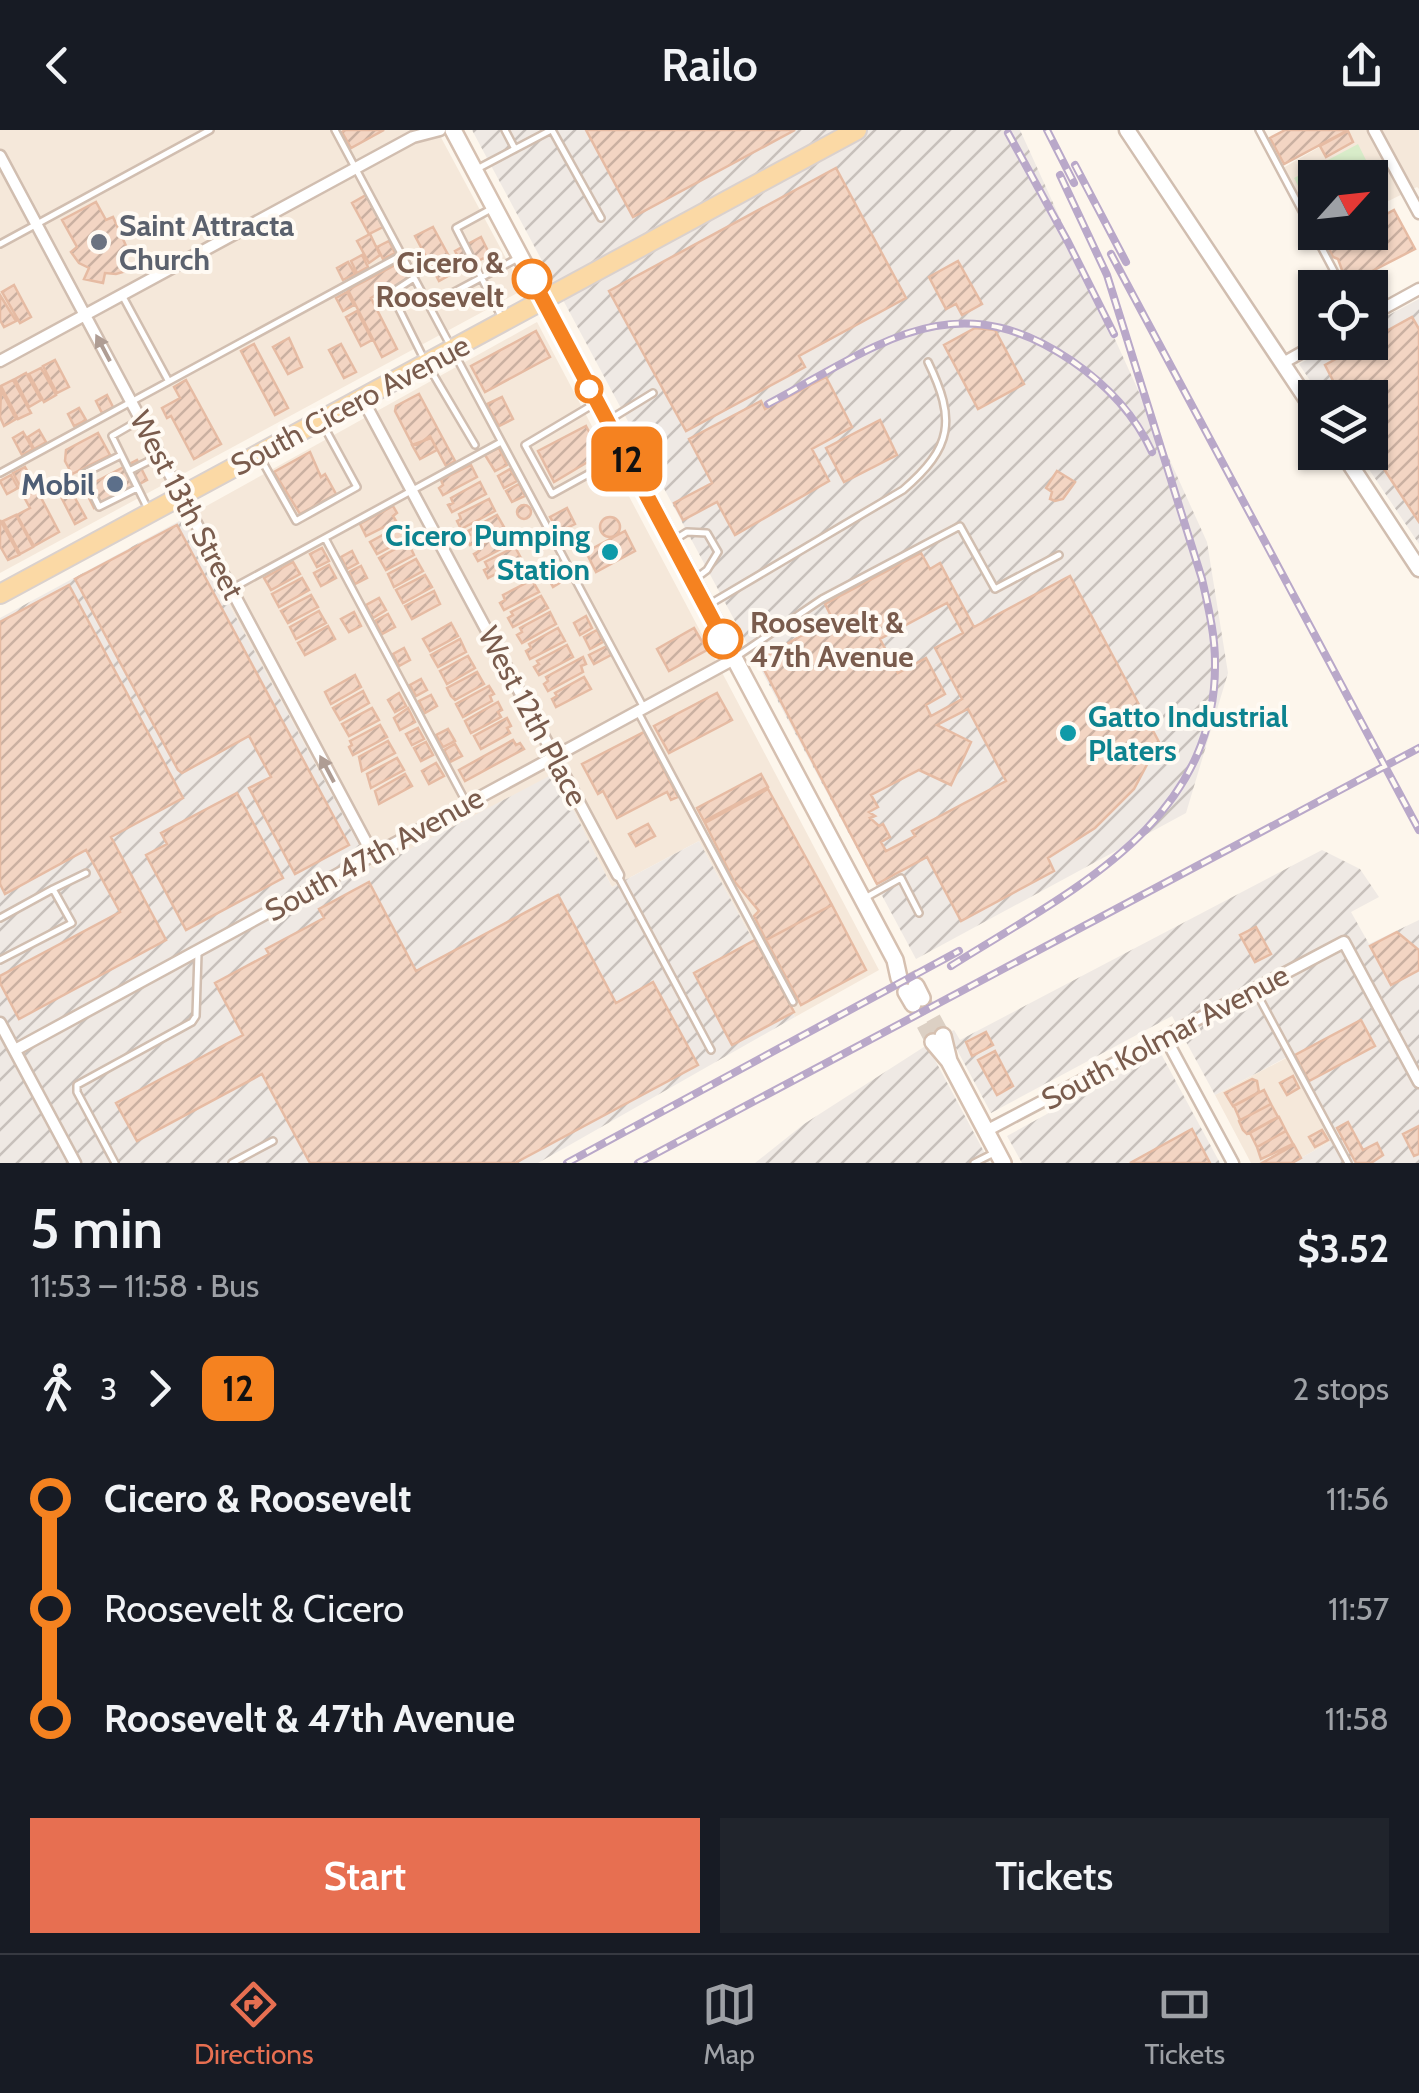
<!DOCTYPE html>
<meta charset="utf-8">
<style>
body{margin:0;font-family:Cabin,sans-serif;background:#20242c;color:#f1f3f6;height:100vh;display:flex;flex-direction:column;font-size:38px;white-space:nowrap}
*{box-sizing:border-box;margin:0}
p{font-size:32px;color:#9ea1a6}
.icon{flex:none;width:55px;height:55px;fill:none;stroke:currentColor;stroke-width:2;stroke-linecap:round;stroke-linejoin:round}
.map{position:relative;height:1033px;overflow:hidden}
.details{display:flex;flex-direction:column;background:#171b24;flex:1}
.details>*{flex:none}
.badge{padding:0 20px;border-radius:15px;font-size:35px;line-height:65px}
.needle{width:65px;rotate:63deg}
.controls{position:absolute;left:1298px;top:30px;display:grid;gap:20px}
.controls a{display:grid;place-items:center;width:90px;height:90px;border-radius:0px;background:#171b24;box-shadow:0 2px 8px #0004;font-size:50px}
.map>.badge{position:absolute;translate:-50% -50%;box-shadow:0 0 0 5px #fff}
.legs{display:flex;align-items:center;gap:15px;height:110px;padding:0 30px;font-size:32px}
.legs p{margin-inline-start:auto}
.headline{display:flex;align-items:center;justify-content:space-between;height:170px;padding:0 30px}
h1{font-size:55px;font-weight:600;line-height:75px}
.action{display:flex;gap:20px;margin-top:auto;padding:20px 30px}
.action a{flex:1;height:115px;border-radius:0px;background:#e76f51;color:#fff;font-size:40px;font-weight:600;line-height:115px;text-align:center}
.action a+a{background:#20242c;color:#f1f3f6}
ul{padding:0 30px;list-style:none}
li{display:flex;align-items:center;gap:35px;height:110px;font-size:38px}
li i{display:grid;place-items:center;width:15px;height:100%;margin:0 12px;background:currentColor}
li i::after{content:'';width:25px;height:25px;margin:-12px;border:8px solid;border-radius:50%;background:#171b24}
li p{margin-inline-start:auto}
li:first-child i{background:linear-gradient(#0000 50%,currentColor 0)}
li:last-child i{background:linear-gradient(currentColor 50%,#0000 0)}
header{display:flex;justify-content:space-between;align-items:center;height:130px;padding:0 30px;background:#171b24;font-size:45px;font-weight:600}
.tab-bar{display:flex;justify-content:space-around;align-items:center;height:140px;border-top:2px solid #363941;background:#171b24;font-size:28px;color:#9ea1a6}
.tab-bar a{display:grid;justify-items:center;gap:5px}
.tab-bar .on{color:#e76f51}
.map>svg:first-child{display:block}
.residential{fill:#f5e8da}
.industrial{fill:url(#industrial-furrows)}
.grass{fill:url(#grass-tufts)}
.building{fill:url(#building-hatch);stroke:#e6bba3;stroke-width:2.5;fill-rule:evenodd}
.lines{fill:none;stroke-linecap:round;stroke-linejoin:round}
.secondary-tunnel{stroke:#dcd0c4;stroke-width:15;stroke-dasharray:15 8;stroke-linecap:butt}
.service-casing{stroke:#d1beb0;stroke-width:10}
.minor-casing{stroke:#d1beb0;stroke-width:15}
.tertiary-casing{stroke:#d1beb0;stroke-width:19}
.secondary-casing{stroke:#d6c0b0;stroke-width:20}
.primary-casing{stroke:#dad1cd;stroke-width:22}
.service{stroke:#fff;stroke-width:5}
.minor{stroke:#fff;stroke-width:10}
.tertiary{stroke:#fff;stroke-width:14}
.secondary{stroke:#fff;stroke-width:15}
.primary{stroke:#fbd9a5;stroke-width:18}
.rail-casing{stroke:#b9a8c9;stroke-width:8}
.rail{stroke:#fffaf3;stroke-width:4;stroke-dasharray:11;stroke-linecap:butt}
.oneway{fill:#af9d94}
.line-1-casing{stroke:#fff;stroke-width:22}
.line-1{stroke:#f58220;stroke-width:15}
.worship-dot{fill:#6b7280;stroke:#fffaf3;stroke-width:4}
.stop-1-dot{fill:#fff;stroke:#f58220;stroke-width:5}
.service-dot{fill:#5c6f8a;stroke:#fffaf3;stroke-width:4}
.culture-dot{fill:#0f9aa8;stroke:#fffaf3;stroke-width:4}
.labels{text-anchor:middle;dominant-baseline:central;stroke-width:8;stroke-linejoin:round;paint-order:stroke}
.worship-label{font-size:30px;font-weight:bold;fill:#5b616d;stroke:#fffaf3;text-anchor:start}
.stop-label{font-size:30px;font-weight:bold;fill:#7a5c4d;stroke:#fffaf3;text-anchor:end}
.street-label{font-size:30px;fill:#7a5c4d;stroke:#fffaf3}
.service-label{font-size:30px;font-weight:bold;fill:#4e5e75;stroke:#fffaf3;text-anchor:end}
.culture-label{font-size:30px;font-weight:bold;fill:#0d838f;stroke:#fffaf3;text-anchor:end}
</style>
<header><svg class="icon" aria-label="back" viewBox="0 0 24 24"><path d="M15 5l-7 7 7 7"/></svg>Railo<svg class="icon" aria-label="share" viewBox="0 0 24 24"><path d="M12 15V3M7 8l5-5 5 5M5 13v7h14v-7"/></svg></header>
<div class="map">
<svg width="1419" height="1033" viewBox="0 0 1419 1033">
<defs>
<pattern id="industrial-furrows" width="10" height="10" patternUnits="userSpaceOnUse" patternTransform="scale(2.5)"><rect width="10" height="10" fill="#efe9e4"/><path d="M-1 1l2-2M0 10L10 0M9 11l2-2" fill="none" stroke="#c7c0bb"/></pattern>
<pattern id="grass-tufts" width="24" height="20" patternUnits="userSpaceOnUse" patternTransform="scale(2.5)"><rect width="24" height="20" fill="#d8ecc9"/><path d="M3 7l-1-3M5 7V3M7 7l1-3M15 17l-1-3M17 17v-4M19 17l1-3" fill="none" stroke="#b4c2a5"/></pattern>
<pattern id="building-hatch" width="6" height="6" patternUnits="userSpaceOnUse" patternTransform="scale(2.5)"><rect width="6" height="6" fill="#f3d5c3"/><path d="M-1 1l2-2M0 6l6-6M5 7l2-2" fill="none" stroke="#cab0a1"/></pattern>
</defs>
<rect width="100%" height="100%" fill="#fdf6ec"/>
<path class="residential" d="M0,0H437L523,160L0,443Z
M1349,0H1419V59L1417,57L1370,80V48H1315V96L1283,38Z
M537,192L879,840L795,887L699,711L612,757L555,644L372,739L183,389Z
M1290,926L1335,1009L1292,1033H1251L1215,965Z"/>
<path class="industrial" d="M472,0H1020L1207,412L1228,543L1186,683L916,829Z
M1419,169V414L1358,323L1370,322V268L1321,267L1299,234L1338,213L1370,212V195Z
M183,389L372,739L555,643L612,757L699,711L795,887L538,1033H0V488Z
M1322,720L1360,739L1379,767L1351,782L1369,814L1419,790V1033H1292L1335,1009L1289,926L1215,965L1172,886L991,983L948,903L954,900L960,910Z
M927,915L990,1033H755L804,994Z
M1160,922L1220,1033H1022L1007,1006Z"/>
<path class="grass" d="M1358,14L1369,36L1348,47L1315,48V65L1305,70L1294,48Z"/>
<path class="building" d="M345,0H384L351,18L342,2Z
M586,0H795L633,87Z
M1285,0H1348L1284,34L1270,8Z
M1348,1L1353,12L1326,27L1320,16Z
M836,38L906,168L799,226L805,237L686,301L609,161Z
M366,65L383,97L369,104L352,73Z
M96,72L106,90L113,87L127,118L122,120L130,140L116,144L105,143L103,153L84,149L89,138L79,133L71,122L77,117L62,90Z
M1394,80L1415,119L1347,154L1338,129L1333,127L1328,117L1353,102H1370V93Z
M433,97L457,141L439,151L415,106Z
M370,104L380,125L369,133L357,111Z
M481,107L490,125L464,138L455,121Z
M389,111L395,123L383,129L377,117Z
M362,125L368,137L357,143L351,131Z
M958,131L982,174L962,185L956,174L946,179L929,147Z
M348,132L355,144L343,150L337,138Z
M401,132L409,149L371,168L397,219L382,227L348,160Z
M14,155L31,187L20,193L2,162Z
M347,162L354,175L343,181L336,168Z
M0,165L16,191L4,197L0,190Z
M357,181L372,210L361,216L346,187Z
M1412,187L1419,199V392L1370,318V268H1342L1325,235Z
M975,198L995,200L1024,254L978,279L944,215Z
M536,201L550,227L485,262L471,236Z
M289,208L302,237L288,244L273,217Z
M254,214L288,278L275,285L241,221Z
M341,214L356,242L344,248L329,220Z
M55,230L69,257L57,263L43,236Z
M41,238L56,265L44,272L29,244Z
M26,243L41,270L29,277L15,249Z
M826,247L852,297L812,319L829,351L735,405L717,372L683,390L674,373L712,353L689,309L761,271L765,279Z
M13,250L31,283L18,289L1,256Z
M186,250L221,314L194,329L171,286L167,288L162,278L180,268L174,257Z
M1,260L16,289L4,296L0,287Z
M419,264L455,331L446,336L430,306L417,315L412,314L395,281L396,276Z
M107,265L113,277L102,283L96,271Z
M502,267L513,289L499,296L487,274Z
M79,278L86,290L74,296L68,284Z
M880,290L897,325L844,352L826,318Z
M586,296L601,324L554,352L538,321Z
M39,300L46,312L34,319L28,307Z
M23,302L33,319L22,325L13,308Z
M98,303L110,325L72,344L65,331L66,320Z
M431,308L437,320L420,329L412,315Z
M499,318L507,335L495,341L485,325Z
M310,322L321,347L325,344L336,364L300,384L274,342Z
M137,330L147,350L94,378L84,358Z
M471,335L477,347L443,365L439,358L443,355L441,350Z
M25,337L33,351L21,358L13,343Z
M510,339L517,351L504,358L498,346Z
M1057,341L1075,352L1063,369L1055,371L1050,369L1052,362L1046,358Z
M11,345L18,358L7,364L0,351Z
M480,352L486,364L452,382L448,375L453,373L451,368Z
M519,354L525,366L512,372L506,361Z
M69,357L86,388L75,394L59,363Z
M37,360L59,402L34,416L17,385L30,378L24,367Z
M489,369L495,381L461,399L457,391L461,389L459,384Z
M517 382a7 7 0 1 1 14 0a7 7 0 1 1-14 0Z
M393,376L397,383L393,386L396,391L366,406L360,394Z
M567,378L575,394L559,402L550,387Z
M16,385L33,417L20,424L3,391Z
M497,385L504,397L470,415L466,408L470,405L468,401Z
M600 397a10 10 0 1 1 20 0a10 10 0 1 1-20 0Z
M0,390L19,425L8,430L0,416Z
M177,395L349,715L295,744L249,658L271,647L249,606L182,643L178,640L75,449Z
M399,396L405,409L377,424L370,412Z
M506,401L512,413L478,431L474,424L479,421L477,417Z
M543,401L551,415L536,423L529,409Z
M625,401L635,421L596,442L586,422Z
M408,412L414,425L386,440L379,428Z
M515,417L522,430L488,448L484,440L488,438L485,432Z
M322,418L329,431L317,437L310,424Z
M352,421L358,433L347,439L341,427Z
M921,423L930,439L940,433L974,497L1070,446L1159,612L1134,659L1095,698L1048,728L1054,741L961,791L927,727L877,754L759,530L832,488L825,474ZM947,473L963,503L935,518L962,569L931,586L926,575L945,564L926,528L898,543L880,509ZM968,579L1006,651L912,701L915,706L886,721L881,712L890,707L883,694L879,696L870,688L875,686L869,682L878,677L871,665L919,640L951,655L971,612L937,595Z
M416,429L423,441L394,457L388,444Z
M293,432L300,444L271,460L264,448Z
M329,435L336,448L321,456L314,443Z
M361,436L367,448L355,454L349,442Z
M560,436L566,449L553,457L546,444Z
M425,445L432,457L403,473L396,460Z
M302,448L309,460L279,477L272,464Z
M532,450L539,462L504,480L500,473L505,470L503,465Z
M69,455L183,668L111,707L166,810L19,889L0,853V846L120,782L86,720L5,764L0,754V492Z
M434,461L440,474L412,489L405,476Z
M311,465L318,477L288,493L281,481Z
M541,466L548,478L513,497L508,488L513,485L511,482Z
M379,468L386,480L373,488L366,475Z
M319,481L326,493L296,509L290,497Z
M354,482L361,496L349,502L341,489Z
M550,482L556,494L522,513L517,505L522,502L520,498Z
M388,484L395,497L382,504L375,491Z
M586,486L592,498L580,505L574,493Z
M451,493L458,506L430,521L423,509Z
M328,496L335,509L305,525L298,513Z
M558,498L565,511L530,529L526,521L531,518L529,514Z
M694,498L707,520L669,541L657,519Z
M597,500L603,512L590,519L584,507Z
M460,509L466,522L438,537L431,525Z
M567,515L573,527L539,545L534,537L539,534L537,531Z
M607,516L611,525L594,534L589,525Z
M404,518L410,530L399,536L393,524Z
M468,526L475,538L447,554L440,541Z
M583,527L586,534L581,536L583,542L548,561L544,554L548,551L546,547Z
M477,542L484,554L455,570L451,566L447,558Z
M355,545L361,557L331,574L325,562Z
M584,547L591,559L556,577L552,569L557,566L555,563Z
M421,549L427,560L416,566L410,555Z
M489,556L494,564L490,566L492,571L463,587L456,574Z
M363,561L369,573L340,590L333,578Z
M399,563L406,576L395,582L388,570Z
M717,563L732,590L669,623L654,596Z
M431,565L437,576L425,583L419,571Z
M498,572L502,580L498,582L501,587L471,603L465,591Z
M372,578L379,590L349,606L342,594Z
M408,578L415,592L400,600L394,588Z
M507,588L511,596L507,598L510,603L481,619L474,606Z
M380,595L387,607L353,625L349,617L352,615L350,611Z
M418,598L424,609L412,615L406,604Z
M448,599L455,611L443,617L436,605Z
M644,602L678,667L671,670L667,662L617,688L603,661L598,664L582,634Z
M513,610L516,615L520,613L524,619L465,651L459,640Z
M388,611L395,623L362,641L359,627Z
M426,612L433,625L421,631L414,618Z
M455,614L462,626L450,632L444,620Z
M397,628L404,640L371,658L367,644Z
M436,633L444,646L429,654L422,641Z
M405,644L412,656L379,674L375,661Z
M761,644L768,657L704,691L697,678Z
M768,659L832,775L766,810L754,786L759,781L734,751L705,693Z
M237,663L283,748L186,800L146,725L167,714L161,703Z
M648,694L655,706L636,716L629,704Z
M369,752L416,841L558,765L616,873L653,852L698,935L515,1033H310L262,944L137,1011L116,973L243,905L215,853L269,824L266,819L324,788L319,779Z
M832,775L866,840L801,875L766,810Z
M1256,797L1271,824L1255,832L1240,805Z
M1397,802L1419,820V840L1391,855L1370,816Z
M755,810L794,882L732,915L694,843Z
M1361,890L1375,916L1309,951L1295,925Z
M986,902L993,915L972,926L966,912Z
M995,921L1013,956L997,965L978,930Z
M1293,946L1299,958L1287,965L1280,953Z
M1252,949L1257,951L1259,962L1233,976L1225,963Z
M1264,960L1271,974L1240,990L1234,976Z
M1271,974L1278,987L1247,1004L1243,1000L1239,991Z
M1279,987L1286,1001L1257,1017L1250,1003Z
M1348,992L1363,1020L1377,1013L1383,1025L1371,1033H1356L1337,998Z
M1419,996V1024L1414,1026L1403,1004Z
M1192,999L1210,1033H1130Z
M1322,1000L1328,1010L1315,1017L1309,1007Z
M1286,1001L1293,1014L1261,1029L1257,1017Z
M1294,1015L1301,1028L1292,1033H1262Z"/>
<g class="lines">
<path class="secondary-tunnel" d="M909,843L916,856
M922,868L943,906
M913,874L933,912"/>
<defs>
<path id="service" d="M335,0L449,213
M505,0L515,19
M552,0L601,88
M1259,0L1343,158
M477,39L551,0
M491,79L456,98L501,186
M0,114L210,0
M414,148L391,163L424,229
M122,165L168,250
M430,175L518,128
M454,223L644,578
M430,239L475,315
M594,274L525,315L552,364L621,326
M609,290L653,263
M138,291L112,306L149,381
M121,325L83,344L99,377L137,358
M261,329L296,391L357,357L322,293
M129,341L157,327
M0,343L402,125
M325,408L467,674
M674,410L687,402L707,403L718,422L707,440L695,449
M231,459L501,312
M710,474L903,360C953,317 956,290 928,232
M736,527L822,469L960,396L995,459L1059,425
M639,584L793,872
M618,746L711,920
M53,759L86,743
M865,768L901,748L919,783
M0,788L53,759L72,793L0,830
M1256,862L1348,1033
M115,1033L77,962V955L192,892L196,886L198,823
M232,1033L273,1011
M974,1033L994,1023"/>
<path id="minor" d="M1374,0L1419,83
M0,26L373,725
M1370,186L1419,159
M0,231L413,7L440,0
M1283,233L1320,212
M362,268L618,745
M0,893L75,1033
M1165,907L1233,1033
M15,920L734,529
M986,1001L1344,812L1419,952"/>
<path id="tertiary" d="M1127,0L1315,282
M1342,322L1419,439"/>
<path id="secondary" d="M453,0L895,830L899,848
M916,856L922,868
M906,862L913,874
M943,906L949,931
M933,912L949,931L1003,1033"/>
<path id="primary" d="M0,464L857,0"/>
</defs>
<use href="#service" class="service-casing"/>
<use href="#minor" class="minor-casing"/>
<use href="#tertiary" class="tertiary-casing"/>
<use href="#secondary" class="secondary-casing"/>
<use href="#primary" class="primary-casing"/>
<use href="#service" class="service"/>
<use href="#minor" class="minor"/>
<use href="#tertiary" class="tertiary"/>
<use href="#secondary" class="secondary"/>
<use href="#primary" class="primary"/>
<defs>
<path id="rail" d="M1047,0L1074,53
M1008,3L1068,112L1114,204
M1075,35L1126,132
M1111,124L1419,700
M768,274C876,217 953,150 1072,231C1107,255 1134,283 1152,322
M951,836C1068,762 1217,694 1215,532C1215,504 1208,476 1202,449L1107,145L1060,45
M567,1033L959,821
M638,1033L1419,618"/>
</defs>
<use href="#rail" class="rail-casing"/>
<use href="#rail" class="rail"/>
</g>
<defs><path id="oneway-solid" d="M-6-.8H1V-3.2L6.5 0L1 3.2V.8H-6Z" transform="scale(2.5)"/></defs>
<g class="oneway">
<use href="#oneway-solid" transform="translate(103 218) rotate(-118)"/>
<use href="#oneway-solid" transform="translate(327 639) rotate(-118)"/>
</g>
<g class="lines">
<defs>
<path id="line-1" d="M532,149L723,509"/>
</defs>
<use href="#line-1" class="line-1-casing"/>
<use href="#line-1" class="line-1"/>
</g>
<circle class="worship-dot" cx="99" cy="112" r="10"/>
<g class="stop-1-dot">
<circle cx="532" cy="149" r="18"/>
<circle cx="589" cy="259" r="12"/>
<circle cx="723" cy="509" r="18"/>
</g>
<circle class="service-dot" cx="115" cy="354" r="10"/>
<g class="culture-dot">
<circle cx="610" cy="422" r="10"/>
<circle cx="1068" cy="603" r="10"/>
</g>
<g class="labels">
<g class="worship-label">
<text x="119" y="95">Saint Attracta<tspan x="119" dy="34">Church</tspan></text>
</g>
<g class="stop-label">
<text x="504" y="132">Cicero &amp;<tspan x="504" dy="34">Roosevelt</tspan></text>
<text x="750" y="492" text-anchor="start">Roosevelt &amp;<tspan x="750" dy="34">47th Avenue</tspan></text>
</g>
<g class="street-label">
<text transform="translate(350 275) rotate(-28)">South Cicero Avenue</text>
<text transform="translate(187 375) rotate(62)">West 13th Street</text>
<text transform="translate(533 586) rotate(62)">West 12th Place</text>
<text transform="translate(374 724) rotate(-29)">South 47th Avenue</text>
<text transform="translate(1165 907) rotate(-28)">South Kolmar Avenue</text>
</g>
<g class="service-label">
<text x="95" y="354">Mobil</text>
</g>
<g class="culture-label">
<text x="590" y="405">Cicero Pumping<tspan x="590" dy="34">Station</tspan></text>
<text x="1088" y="586" text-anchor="start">Gatto Industrial<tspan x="1088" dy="34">Platers</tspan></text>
</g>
</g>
</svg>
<div class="controls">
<a><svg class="needle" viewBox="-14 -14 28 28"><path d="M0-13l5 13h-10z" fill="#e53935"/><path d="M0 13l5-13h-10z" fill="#9ea1a6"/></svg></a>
<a><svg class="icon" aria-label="locate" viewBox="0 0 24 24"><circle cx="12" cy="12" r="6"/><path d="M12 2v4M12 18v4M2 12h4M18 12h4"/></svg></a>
<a><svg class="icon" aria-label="layers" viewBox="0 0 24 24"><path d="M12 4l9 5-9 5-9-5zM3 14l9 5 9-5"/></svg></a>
</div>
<b class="badge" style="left:627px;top:329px;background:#f58220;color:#111">12</b>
</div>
<section class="details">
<div class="headline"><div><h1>5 min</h1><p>11:53 – 11:58 · Bus</p></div><b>$3.52</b></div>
<div class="legs"><svg class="icon" aria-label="walk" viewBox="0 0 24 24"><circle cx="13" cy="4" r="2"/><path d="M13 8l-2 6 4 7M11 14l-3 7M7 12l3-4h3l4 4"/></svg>3<svg class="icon" aria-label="forward" viewBox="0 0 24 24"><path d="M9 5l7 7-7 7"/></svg><b class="badge" style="background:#f58220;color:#111">12</b><p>2 stops</p></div>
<ul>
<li><i style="color:#f58220"></i><b>Cicero &amp; Roosevelt</b><p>11:56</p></li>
<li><i style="color:#f58220"></i><span>Roosevelt &amp; Cicero</span><p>11:57</p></li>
<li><i style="color:#f58220"></i><b>Roosevelt &amp; 47th Avenue</b><p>11:58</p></li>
</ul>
<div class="action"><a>Start</a><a>Tickets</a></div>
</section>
<nav class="tab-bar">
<a class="on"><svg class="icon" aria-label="directions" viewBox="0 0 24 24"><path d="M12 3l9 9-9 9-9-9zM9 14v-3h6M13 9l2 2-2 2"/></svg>Directions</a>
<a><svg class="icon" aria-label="map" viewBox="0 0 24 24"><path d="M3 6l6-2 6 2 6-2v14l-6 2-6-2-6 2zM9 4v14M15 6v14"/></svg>Map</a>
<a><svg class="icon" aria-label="tickets" viewBox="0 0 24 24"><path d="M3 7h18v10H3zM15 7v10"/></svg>Tickets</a>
</nav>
